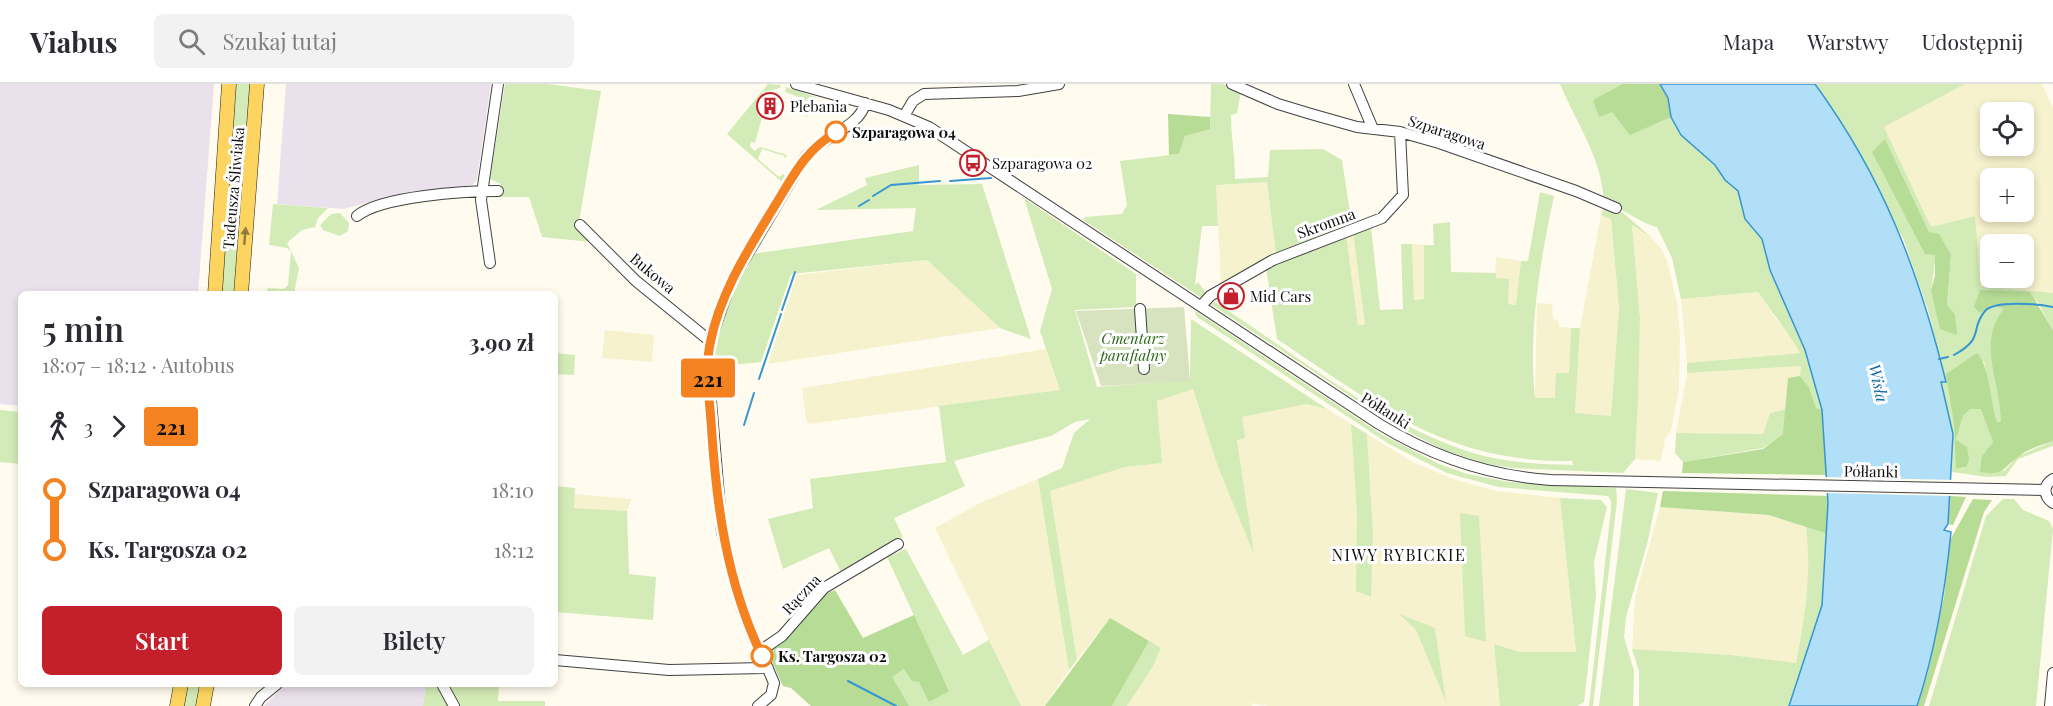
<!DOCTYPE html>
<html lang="pl">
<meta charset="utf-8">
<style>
body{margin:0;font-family:"Playfair Display",serif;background:#f2f2f3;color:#2b2b33;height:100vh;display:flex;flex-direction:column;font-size:22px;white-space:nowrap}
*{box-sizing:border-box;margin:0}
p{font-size:20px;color:#7c7c81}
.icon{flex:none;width:33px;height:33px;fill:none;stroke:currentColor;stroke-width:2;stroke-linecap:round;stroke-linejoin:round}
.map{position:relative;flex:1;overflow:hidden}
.panel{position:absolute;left:18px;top:207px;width:540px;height:396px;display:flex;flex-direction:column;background:#fff;border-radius:9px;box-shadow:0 3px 9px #0003}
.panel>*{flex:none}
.badge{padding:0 12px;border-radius:4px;font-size:21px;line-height:39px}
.buttons{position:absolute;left:1980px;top:18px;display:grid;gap:12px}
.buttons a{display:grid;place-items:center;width:54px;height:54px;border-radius:9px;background:#fff;box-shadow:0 3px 9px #0003;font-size:30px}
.map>.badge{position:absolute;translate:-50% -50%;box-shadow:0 0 0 3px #fff}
.legs{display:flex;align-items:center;gap:9px;height:66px;padding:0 24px;font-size:20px}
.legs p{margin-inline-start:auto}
.overview{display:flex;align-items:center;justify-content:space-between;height:102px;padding:0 24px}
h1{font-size:33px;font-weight:600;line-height:45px}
.action{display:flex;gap:12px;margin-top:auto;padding:12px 24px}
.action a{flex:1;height:69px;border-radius:9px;background:#c3202b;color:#fff;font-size:24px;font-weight:600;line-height:69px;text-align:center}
.action a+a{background:#f2f2f3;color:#2b2b33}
ul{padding:0 24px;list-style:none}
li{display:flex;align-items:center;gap:21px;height:60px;font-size:22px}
li i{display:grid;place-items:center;width:9px;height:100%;margin:0 8px;background:currentColor}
li i::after{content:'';width:15px;height:15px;margin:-8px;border:4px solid;border-radius:50%;background:#fff}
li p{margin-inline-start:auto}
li:first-child i{background:linear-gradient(#0000 50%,currentColor 0)}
li:last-child i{background:linear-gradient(currentColor 50%,#0000 0)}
header{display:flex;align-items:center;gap:36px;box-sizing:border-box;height:84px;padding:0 30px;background:#fff;border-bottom:2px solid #e1e1e2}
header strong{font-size:28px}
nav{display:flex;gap:33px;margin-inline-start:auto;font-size:21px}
.search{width:420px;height:54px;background:#f2f2f3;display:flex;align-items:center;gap:15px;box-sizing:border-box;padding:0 21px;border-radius:9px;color:#7c7c81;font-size:22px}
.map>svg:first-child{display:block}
.industrial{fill:#ebe1ed}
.farmland{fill:#f6f2cd;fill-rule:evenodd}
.green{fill:#d3ebb6;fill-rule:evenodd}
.forest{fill:#b6dc95}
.cemetery{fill:#d7e2be}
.water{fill:#b1dff8;stroke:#3596d2;stroke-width:1.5}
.pier{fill:#fffbee}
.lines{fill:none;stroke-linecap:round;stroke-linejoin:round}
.stream{stroke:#3596d2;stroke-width:2}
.minor-casing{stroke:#414141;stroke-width:12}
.major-casing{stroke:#1f1f1f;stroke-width:15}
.minor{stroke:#fff;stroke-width:10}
.major{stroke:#fdd460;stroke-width:14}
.oneway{fill:#917b3b}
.line-1-casing{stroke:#fff;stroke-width:14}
.line-1{stroke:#f58220;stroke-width:9}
.stop-1-dot{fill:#fff;stroke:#f58220;stroke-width:3}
.labels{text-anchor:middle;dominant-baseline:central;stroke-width:6;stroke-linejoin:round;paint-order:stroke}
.poi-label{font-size:15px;fill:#0e0e0e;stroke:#fff;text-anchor:start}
.stop-label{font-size:15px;font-weight:bold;fill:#0e0e0e;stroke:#fff;text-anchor:start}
.street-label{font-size:15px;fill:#0e0e0e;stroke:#fff}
.park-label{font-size:15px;font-style:italic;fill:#2d681b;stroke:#fff}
.water-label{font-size:16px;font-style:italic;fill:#1267a4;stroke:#fff}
.neighbourhood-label{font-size:16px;letter-spacing:1.5px;fill:#0e0e0e;stroke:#fff}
</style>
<header>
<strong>Viabus</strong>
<div class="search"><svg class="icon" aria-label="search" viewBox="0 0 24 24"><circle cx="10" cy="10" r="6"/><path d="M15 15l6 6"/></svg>Szukaj tutaj</div>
<nav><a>Mapa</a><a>Warstwy</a><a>Udostępnij</a></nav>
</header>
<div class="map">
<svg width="2053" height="622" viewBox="0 0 2053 622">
<rect width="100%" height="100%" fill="#fffbee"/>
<path class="industrial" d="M0,0H214L198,210H21V322L0,320Z
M286,0H491L477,96L472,101L387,113L344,125L277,120Z
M285,600H426L423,622H264Z"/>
<path class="farmland" d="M1965,0H2042L2053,24V209L1981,202L1975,132L1931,143L1884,43ZM1990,28H2024V62H1990ZM1990,94H2024V128H1990ZM1990,160H2024V194H1990Z
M1267,98L1276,171L1221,200L1216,101Z
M1601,131L1611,135L1619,224L1611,332L1575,329L1580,244Z
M1632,141L1651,153L1660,163L1667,176L1677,219L1680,251L1679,304L1671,347L1665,355L1661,377L1635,375L1640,234Z
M1353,148L1365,241L1358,242L1346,150Z
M1412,160L1424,161V215L1414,216Z
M1496,173L1521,177L1517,221L1507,220L1495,194Z
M927,176L1000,244L768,280L797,191Z
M1758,208L1775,234L1789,249L1801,269L1687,279L1681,215Z
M1537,219L1552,220L1553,235L1559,237V243L1571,244L1569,289L1555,314H1535Z
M605,246L654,251L652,278L602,274Z
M1046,265L1061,306L809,340L806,336L802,304Z
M1801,282L1800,292L1788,295L1787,325L1770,329L1764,350L1676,349L1687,289Z
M1193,305L1218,383L1253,466L1237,355L1242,333L1307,320L1327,325L1351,340L1357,431V507L1370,513L1373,449L1367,350L1413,378L1453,395L1497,407L1560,414L1576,569L1520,568L1494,560L1500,622H1268L1253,619L1252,622H1127L1152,584L1110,534L1077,576L1050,407L1125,383L1162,379L1157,317ZM1401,532L1435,544L1445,614L1416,546Z
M1038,395L1069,586L1045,622H1021L935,444L982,418Z
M574,410L632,415L627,427L574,424Z
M1660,423L1769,431L1806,443L1810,471L1808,515L1796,579L1731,571L1632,565L1635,514Z"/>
<path class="green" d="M235,0H253L236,210H221Z
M505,0H547L601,7L579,138L592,158L542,153L529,113H500L501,100L490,95Z
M768,0L781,1L780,4L763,8L758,32L762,33L755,59L751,58L750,62L754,67L760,63L787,71L785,75L784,72L762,65L758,75L779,93L783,90L786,93L783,99L727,50Z
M1211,0H1222L1241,7L1237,29L1231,31C1231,54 1235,72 1235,95L1268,93L1270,66L1323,65L1342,76L1352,142L1276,171L1267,98L1216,101L1218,142H1202L1195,201L1198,198L1207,210L1202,214L1083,136L1085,133L1122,130L1127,121L1120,77L1179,70L1185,52L1210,45Z
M1560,0H1622L1593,16L1612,28L1631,50L1671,33L1681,51L1715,81L1725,96L1738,107L1745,135L1762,155L1770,186L1805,266L1822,326L1816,324L1809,303L1800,292L1801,282L1687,289V279L1800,269C1788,247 1772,229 1758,208L1681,215L1672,174L1657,143C1644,141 1620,123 1604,117C1602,75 1576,38 1560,0Z
M1815,0H1965L1884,43L1931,143L1975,132L1981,202L2053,209V246L2037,217L1991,221L2004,225L2002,338L1997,339L1990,316L1984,277C1964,318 1944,340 1963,385L1969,376L1956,356L1963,332L1970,325H1981L1984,328L1993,358L1982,372L2004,387L2018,372L2053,357V362L2018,375L2006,392L1987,393L1952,388L1953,350L1941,298L1945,297L1928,226L1903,154ZM1885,55L1929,148L1951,171L1947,222L1955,230L1956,251L1931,206L1936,171Z
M786,3L816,13L806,34L804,15L785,8Z
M919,81V101L982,100L1031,255L1000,244L927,176L791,190L761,278L713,283C713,250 729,214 743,186L748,184L752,170L913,147L916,124L816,126L867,101L865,94Z
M1540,108L1554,112C1540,177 1528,248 1535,314H1555L1556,289H1569L1571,244H1580L1575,329L1611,332L1619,224L1611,135L1601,131L1605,122L1623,129L1651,153L1632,141L1640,234L1638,314L1635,375L1623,389L1513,384L1483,379L1444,366L1393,340L1209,219L1213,217L1221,222C1299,273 1383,341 1473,369C1506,379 1539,380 1573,381L1572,377C1447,379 1376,321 1277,255L1266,184L1346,150L1358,241H1365L1353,148L1371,142L1380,226L1403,225L1401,160H1412L1414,216L1424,215V161H1434L1433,140L1450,138L1451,188L1496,189V194L1509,195L1508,220L1516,221L1521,177H1528Z
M1024,114L1136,190V223L1075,226L1097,303L1190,296L1191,235L1327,325L1307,320L1242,333L1245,354L1237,356L1254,470L1218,383L1193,305L1157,317L1162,379L1125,383L1050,407L1077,576L1069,586L1038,395L1062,384L1074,349L1090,335L1075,338L1051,352L954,377L965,402L894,434L903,453L841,488L829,464L783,485L768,435L813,424L810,395L946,378L939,322L1060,306L1040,247L1052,205Z
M273,120L328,124L318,134L315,143L302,146L287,159L299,184L294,210H265L268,204L284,205L288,201L291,168L287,164L269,161Z
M340,129L349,139L348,147L340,152L323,146L320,141L331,130Z
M1194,226L1381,350L1439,380L1467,390L1509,398L1616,404L1617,417L1593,622H1589L1611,425V417L1608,412L1498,403L1447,389L1389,360L1197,233Z
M555,269L575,271L574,291L555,290Z
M1787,325L1784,350L1763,364L1683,378L1675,369L1676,349L1763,350L1770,329Z
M0,326L21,328V380L0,378Z
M1351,340L1367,350L1373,449L1371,513L1356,507L1357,431Z
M555,402L575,404L574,424L627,427L629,490L656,493L653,536L555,528Z
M1626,405L1658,409L1647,460L1626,533L1624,553L1634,587L1633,622H1599Z
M1560,414L1601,416L1607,423L1594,478L1596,510L1584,618L1577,622H1500L1494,560L1520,568H1576Z
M2003,415H2014L2023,426L2049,437L2053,445L2036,622H1929L1986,432Z
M1460,429L1479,432L1486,558L1465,552Z
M1806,443L1828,450L1822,522L1789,622H1639V587L1632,565L1731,571L1796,579C1805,533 1812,490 1806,443Z
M906,465L963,571L989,556L1021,622H909L891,593L905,585L919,598L949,607L887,473Z
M1399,530L1435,544L1446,618L1416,546Z
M1149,557L1161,564L1152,584L1127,622H1112Z
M187,600H199L196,622H184Z
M426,600H439L451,622H423Z
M448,600H499L498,617H545V622H460Z"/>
<path class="forest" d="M1622,0H1660L1668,14L1671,33L1630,51L1612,28L1599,33L1593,16Z
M1168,30L1210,33V45L1185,52L1179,70L1169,71Z
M1885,55L1929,148L1939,150L1951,171L1947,221L1955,230L1957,251L1940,245L1931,206L1935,192V171L1925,170L1872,68Z
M1980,206L2030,208L2053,246V357C2042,361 2027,365 2018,373C2002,385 2003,392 1980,388L1982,372L1993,358L1981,325H1970L1963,332L1956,356L1967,363L1969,376L1966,383L1956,384L1954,339L1946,290L1977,269C1990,283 1990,318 1997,338H2001C2001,299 1976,258 2004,225L1991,221L1980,229L1974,223Z
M1800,292L1809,303L1816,324L1822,326L1828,391L1682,389L1683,378L1763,365L1783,350L1788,294Z
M1663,407L1828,412V450L1769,431L1660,423Z
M1950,412L1966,413L1953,441L1948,440Z
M1973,415L1992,416L1984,428L1924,622H1917L1928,588L1944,513L1950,456Z
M835,506L863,554L914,531L949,607L929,618L919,598L912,597L904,585L892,593L909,622H811L791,604L783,602L767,567L789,553L823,511Z
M1110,534L1149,557L1112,622H1045Z"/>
<path class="cemetery" d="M1184,223L1190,297L1101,302L1076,227Z"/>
<path class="water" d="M1660,0H1815C1884,95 1918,185 1946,298H1941L1953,350L1948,440L1944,446L1951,448C1945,508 1936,565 1917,622H1789L1822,521L1828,419L1822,326L1805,266L1770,186L1762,155L1745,135L1738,107L1725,96L1715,81L1681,51L1671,33L1668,14Z"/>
<path class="pier" d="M1825,393L1955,396L1953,412L1825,409Z"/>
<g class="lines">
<path class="stream" d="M950,97L991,94
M873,112L891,101L940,97
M859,122L869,116
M782,226L795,188
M1954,271C1986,253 1969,246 1985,227C1994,216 2039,220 2053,223
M1939,275L1948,273
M759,295L781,230
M744,341L754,309
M848,597L896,622"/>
<defs>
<path id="minor" d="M796,0L889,26L929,43L1379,340C1433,373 1488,392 1551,396L2045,406
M1232,0L1278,20L1311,30L1357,43L1400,48L1439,59L1576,107L1616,124
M1354,0L1373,45
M904,32L913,17L924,10L1018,7L1059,0
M357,132C381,112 466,107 498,107
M580,141L636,197L710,257
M490,179L481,116L498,0
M1201,222L1210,212L1273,176L1382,134L1403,111L1400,48
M1140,225L1144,285
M2053,395C2043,401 2043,412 2053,419
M760,567L782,552L824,504L898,460
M555,576L669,586L768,584
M442,600L454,622
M255,622L261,613L277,600
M758,622L771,611L774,599L742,525L722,448L708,282L710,257L731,198L804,75C819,54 861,43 865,19
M2050,622L2053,589"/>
<path id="major" d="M215,210L229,0
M241,210L257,0
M177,622L181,600
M203,622L207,600"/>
</defs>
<use href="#minor" class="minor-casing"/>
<use href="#major" class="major-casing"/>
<use href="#minor" class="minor"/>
<use href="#major" class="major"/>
</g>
<defs><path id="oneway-solid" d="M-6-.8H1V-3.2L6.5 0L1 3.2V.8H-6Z" transform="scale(1.5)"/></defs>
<use class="oneway" href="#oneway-solid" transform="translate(245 152) rotate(-85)"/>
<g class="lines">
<defs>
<path id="line-1" d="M762,572C726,497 716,419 711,337C709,311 705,285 710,260C719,212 746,169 771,128C792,95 802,69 836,48"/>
</defs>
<use href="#line-1" class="line-1-casing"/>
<use href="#line-1" class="line-1"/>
</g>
<defs>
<symbol id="building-ring" viewBox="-11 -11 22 22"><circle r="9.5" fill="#fff" stroke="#c3202b" stroke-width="1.5"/><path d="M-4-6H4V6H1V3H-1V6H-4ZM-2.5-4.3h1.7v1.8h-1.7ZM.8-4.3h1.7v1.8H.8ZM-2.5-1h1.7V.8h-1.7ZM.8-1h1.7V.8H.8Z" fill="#c3202b"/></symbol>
<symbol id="bus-ring" viewBox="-11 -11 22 22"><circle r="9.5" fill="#fff" stroke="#c3202b" stroke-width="1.5"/><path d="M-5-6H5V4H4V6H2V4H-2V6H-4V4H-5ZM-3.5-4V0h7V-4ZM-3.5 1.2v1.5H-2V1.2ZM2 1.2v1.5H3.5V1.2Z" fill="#c3202b"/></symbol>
<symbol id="shop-ring" viewBox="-11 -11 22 22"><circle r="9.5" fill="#fff" stroke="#c3202b" stroke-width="1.5"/><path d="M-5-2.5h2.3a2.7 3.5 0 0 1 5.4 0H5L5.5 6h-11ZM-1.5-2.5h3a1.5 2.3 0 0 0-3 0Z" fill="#c3202b"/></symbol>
</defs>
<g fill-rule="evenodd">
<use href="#building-ring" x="755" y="7" width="30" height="30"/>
<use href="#bus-ring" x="958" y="64" width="30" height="30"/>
<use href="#shop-ring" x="1216" y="197" width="30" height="30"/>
</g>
<g class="stop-1-dot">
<circle cx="836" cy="48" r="10"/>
<circle cx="762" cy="572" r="10"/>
</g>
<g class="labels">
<g class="poi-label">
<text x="790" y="22">Plebania</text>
<text x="992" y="79">Szparagowa 02</text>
<text x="1250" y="212">Mid Cars</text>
</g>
<g class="stop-label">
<text x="852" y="48">Szparagowa 04</text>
<text x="778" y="572">Ks. Targosza 02</text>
</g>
<g class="street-label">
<text transform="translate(1447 48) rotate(18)">Szparagowa</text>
<text transform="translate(233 104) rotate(-85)">Tadeusza Śliwiaka</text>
<text transform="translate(1326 139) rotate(-20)">Skromna</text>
<text transform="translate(653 189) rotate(40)">Bukowa</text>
<text transform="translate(1386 326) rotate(32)">Półłanki</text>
<text transform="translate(1871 387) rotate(1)">Półłanki</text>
<text transform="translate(801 510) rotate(-47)">Rączna</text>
</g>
<g class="park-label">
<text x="1133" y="254">Cmentarz<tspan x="1133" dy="17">parafialny</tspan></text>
</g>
<g class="water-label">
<text transform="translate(1879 299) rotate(78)">Wisła</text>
</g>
<g class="neighbourhood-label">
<text x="1399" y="470">NIWY RYBICKIE</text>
</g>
</g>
</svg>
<div class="buttons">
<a><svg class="icon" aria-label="locate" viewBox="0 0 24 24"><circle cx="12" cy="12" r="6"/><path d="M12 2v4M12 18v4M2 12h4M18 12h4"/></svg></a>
<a>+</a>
<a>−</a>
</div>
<b class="badge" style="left:708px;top:294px;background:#f58220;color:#111">221</b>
<section class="panel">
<div class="overview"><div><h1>5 min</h1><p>18:07 – 18:12 · Autobus</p></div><b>3.90 zł</b></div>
<div class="legs"><svg class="icon" aria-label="walk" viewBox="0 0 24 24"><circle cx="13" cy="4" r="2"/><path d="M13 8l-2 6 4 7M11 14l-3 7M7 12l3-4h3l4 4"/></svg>3<svg class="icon" aria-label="forward" viewBox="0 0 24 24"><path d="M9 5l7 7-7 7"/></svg><b class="badge" style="background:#f58220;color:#111">221</b></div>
<ul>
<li><i style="color:#f58220"></i><b>Szparagowa 04</b><p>18:10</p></li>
<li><i style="color:#f58220"></i><b>Ks. Targosza 02</b><p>18:12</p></li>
</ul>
<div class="action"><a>Start</a><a>Bilety</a></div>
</section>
</div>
